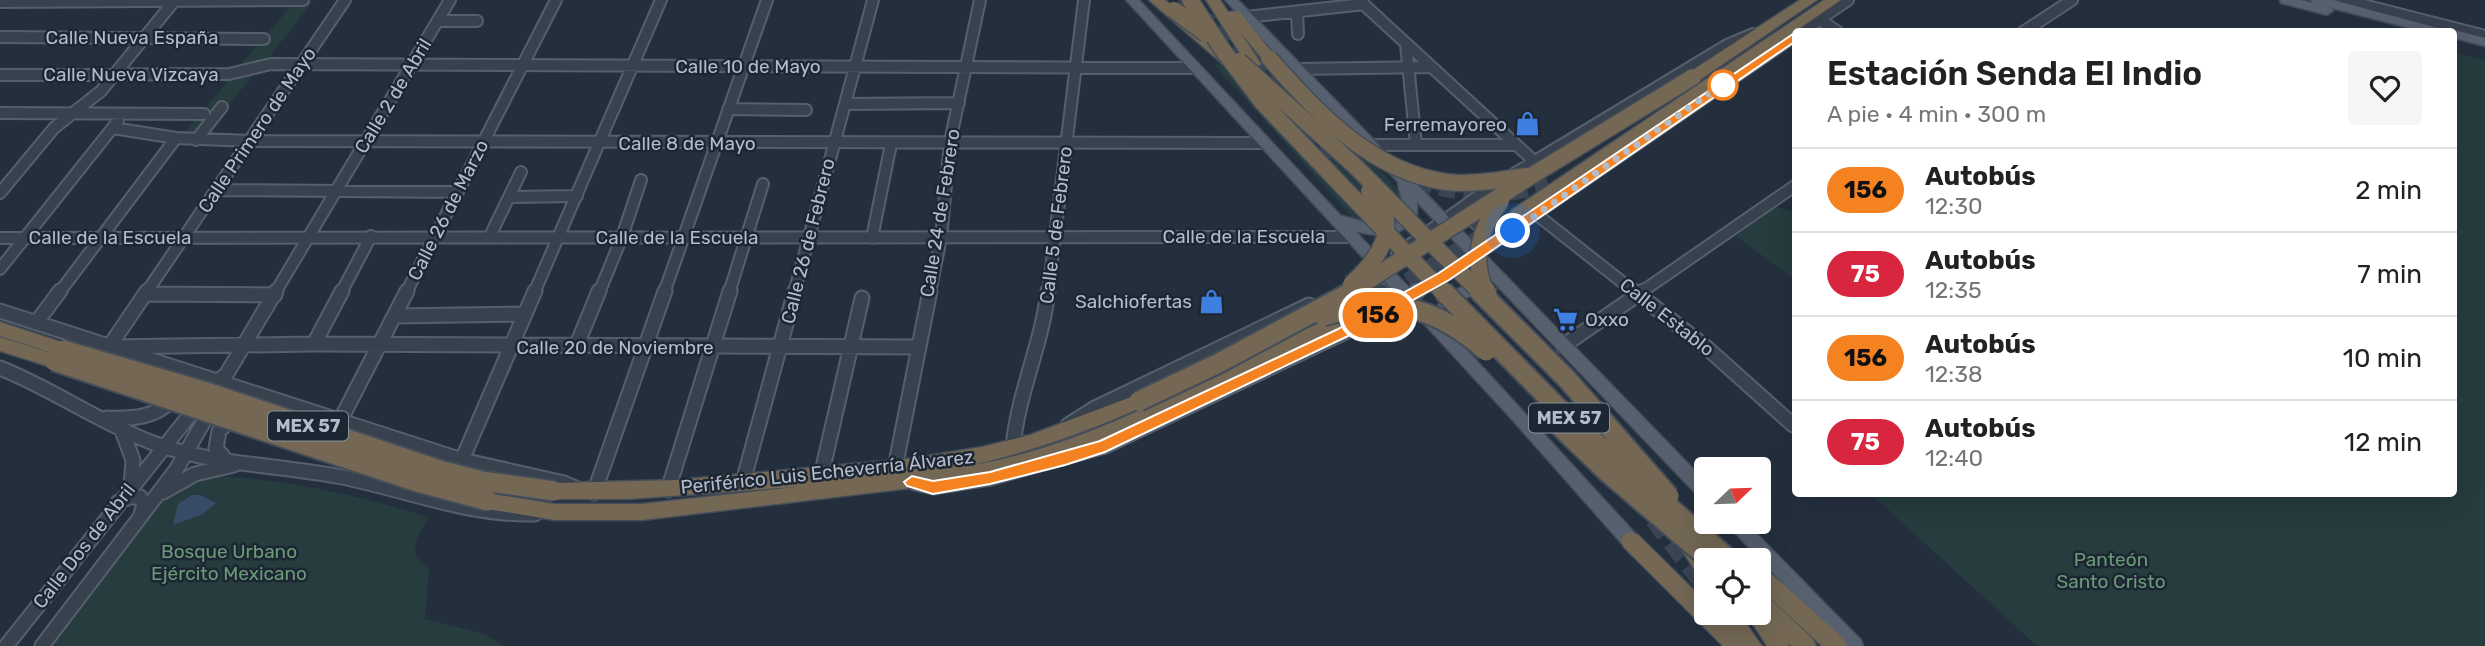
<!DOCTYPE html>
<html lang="es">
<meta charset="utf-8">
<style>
body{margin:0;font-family:Rubik,sans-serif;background:#f6f6f6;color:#222;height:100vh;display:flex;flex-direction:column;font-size:26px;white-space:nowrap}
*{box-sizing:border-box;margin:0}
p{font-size:23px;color:#767676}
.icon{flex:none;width:38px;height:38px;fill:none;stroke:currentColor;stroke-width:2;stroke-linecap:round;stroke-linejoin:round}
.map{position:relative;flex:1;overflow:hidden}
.details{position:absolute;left:1792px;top:28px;width:665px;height:469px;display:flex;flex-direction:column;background:#fff;border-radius:7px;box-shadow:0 7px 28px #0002}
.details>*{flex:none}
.badge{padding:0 14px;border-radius:23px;font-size:24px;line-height:46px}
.needle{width:46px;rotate:67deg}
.fabs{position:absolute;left:1694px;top:457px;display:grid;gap:14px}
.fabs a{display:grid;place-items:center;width:77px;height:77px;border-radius:7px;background:#fff;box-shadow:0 7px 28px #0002;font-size:35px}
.you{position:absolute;width:35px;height:35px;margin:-18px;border:5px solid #fff;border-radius:50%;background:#1a73e8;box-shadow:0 0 0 10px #1a73e833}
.map>.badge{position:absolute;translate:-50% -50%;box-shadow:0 0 0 4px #fff}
.round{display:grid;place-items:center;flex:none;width:74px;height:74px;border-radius:7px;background:#f6f6f6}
.headline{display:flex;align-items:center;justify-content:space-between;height:119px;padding:0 35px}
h1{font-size:33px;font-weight:600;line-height:52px}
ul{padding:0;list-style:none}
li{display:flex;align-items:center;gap:21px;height:84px;padding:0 35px;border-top:2px solid #e0e0e0}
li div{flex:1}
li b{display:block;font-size:26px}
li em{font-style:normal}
li .badge{min-width:77px;font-weight:700;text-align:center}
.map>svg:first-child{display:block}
.green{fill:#263c3f}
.water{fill:#394c67}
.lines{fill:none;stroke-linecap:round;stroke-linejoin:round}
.highway-tunnel-far1{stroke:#3a4453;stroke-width:16;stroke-dasharray:16 8;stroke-linecap:butt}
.highway-tunnel{stroke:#3a4453;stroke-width:19;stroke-dasharray:19 10;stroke-linecap:butt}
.minor-far1-casing{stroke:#565f6c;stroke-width:14}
.minor-casing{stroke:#565f6c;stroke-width:17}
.major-casing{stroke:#414a57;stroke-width:3}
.highway-casing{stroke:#434c59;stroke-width:3}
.minor-far1{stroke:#38414e;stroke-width:10}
.minor{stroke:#38414e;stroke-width:13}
.major{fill:#56606e;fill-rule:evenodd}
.highway{fill:#746855;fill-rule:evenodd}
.highway-bridge-far1-casing{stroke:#434c59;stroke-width:19;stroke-linecap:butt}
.highway-bridge-casing{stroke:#434c59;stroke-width:23;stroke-linecap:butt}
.highway-bridge-far1{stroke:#746855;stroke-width:16}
.highway-bridge{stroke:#746855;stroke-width:19}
.line{fill:#f58220;stroke:#fff;stroke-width:2}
.walk{stroke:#b4bcc9;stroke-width:7;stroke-dasharray:0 12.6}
.stop-dot{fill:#fff;stroke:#f58220;stroke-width:3.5}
.labels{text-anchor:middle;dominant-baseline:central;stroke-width:5;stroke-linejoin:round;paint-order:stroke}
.shield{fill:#1d2633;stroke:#878f9c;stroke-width:2}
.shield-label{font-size:18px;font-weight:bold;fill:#b4bcc9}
.street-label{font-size:19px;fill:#b4bcc9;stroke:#1d2633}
.poi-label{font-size:19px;fill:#b4bcc9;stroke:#1d2633;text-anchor:end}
.park-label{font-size:19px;fill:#6b9a76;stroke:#1d2633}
</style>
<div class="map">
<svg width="2485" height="646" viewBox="0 0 2485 646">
<rect width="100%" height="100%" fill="#242f3e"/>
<path class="green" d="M314,0L266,61L235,71L291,6Z
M1249,43L1276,72L1320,128L1333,119L1400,192L1405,205C1402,210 1401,217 1397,221C1386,231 1363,225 1353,218L1214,65L1241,57L1321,159L1331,156L1245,45Z
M2454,52L2485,60V646H2037L1871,494H2454Z
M256,71L204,136H181L229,80Z
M1775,206L1795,212V280L1736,236Z
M203,476C279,477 355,494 428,517L415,542L416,557L429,569L425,619L487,635L503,646H46L167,493Z"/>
<path class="water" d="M192,495H200L216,503L203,514L173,525L178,504Z"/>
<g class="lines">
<path class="highway-tunnel-far1" d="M1179,0L1253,54L1281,81
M1288,111L1334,168
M1417,181C1462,196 1503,200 1548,183
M1481,240L1518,214
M1387,293L1482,236"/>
<path class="highway-tunnel" d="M1331,326L1390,291
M1654,519L1706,587"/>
<defs>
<path id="minor-far1" d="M1359,0L1536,163
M2344,0L2485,36
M0,2L303,0
M1297,12L1298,34
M1814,16L1838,32
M1246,17L1364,4
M438,21H477
M1801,32L1848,0
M2023,32L2072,0
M0,37L264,39
M1406,44L1416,144
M1296,69L1432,67
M0,75L229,74L271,64L1192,68
M845,104L959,103
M728,109L806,110
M0,113L204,114
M113,128L176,138L251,141L1263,143
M196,140L222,107
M1369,145H1516
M218,190L458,192
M0,193L54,128L101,91L175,0
M509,197L577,196
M1470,207V218C1481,230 1493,233 1509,232
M1536,214L1636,293
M490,236L521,172
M0,238L1353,237
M872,238L891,144
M1397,254L1484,192L1727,45L1753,34
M0,269L118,121
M1360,282L1375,285L1383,293
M59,293L176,138
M146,293L345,0
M275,293L450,0
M341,293L371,236
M406,293L556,0
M534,293L661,0
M599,293L622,237L641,180
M664,293L767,0
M729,293L763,184
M794,293L873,0
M930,293L941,238L950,142L980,0
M1048,293L1084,0
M1415,293L1448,274L1796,35
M1640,293L1796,185"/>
<path id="minor" d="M1382,291L1386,296L1383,312
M1634,291L1707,348L1793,425
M145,294L275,295
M0,311L462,460L564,483L580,490
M394,316L525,314
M36,323L60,291
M314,344L342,291
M1563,346L1643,291
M109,347L314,344L917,347
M109,347L147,291
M576,347L599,291
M0,368C53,389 100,423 153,443C213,465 280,465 342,477C406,490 469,516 535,514
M107,418C133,419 156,418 174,398
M340,421L407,291
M1068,425L1095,408L1309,305
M121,428L133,460L131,486
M1013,447C1018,393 1042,344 1048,291
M225,459L216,448L219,431L234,416
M462,460L535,291
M895,468L930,291
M821,476L862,298
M743,482L795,291
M912,482L933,487L990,478L1105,446L1341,334L1418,291
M668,490L730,291
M163,492L195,474L234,465
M594,493L665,291
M118,502L130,497H140L144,504L141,514
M6,646L216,382L226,375L276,291
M42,646L176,470L212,407"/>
<path id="major" d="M1126,0H1139L1341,216C1356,217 1393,238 1402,214C1406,205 1398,191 1398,182L1225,0H1238L1706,482V500L1700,498L1417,202V215C1403,238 1380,238 1355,231L1438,318C1431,292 1471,280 1491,286L1494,290L1491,294L1468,297L1453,307L1452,312L1457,330L1453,335L1644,543L1647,549L1644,555L1638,557L1632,555L1508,415Z
M2280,0H2301L2332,8L2333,11L2327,15L2281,3Z
M2311,0H2333L2449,31L2454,30L2485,38V46L2454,38V32H2425L2312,3Z
M1725,522H1745L1861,640L1863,646H1841Z"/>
<path id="highway" d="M1149,0H1165L1233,58L1235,61L1233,64H1223Z
M1206,0H1220L1228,12L1239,11L1274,55L1276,58L1274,61H1264L1241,33L1261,64L1254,69L1249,67Z
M1800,0H1817L1698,81H1688L1686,77L1688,73Z
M1824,0H1841L1524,218H1512L1510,214L1512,210Z
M1331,319L1337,321L1340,326L1337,331L1116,439L1032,468L986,479L642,520H554L488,509L481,507L478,501L481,495L488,493L554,504H642L795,487L628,499H554L547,497L544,491L547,485L554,483L677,480L916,458L982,447L1030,435L1139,394L1145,396L1148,401L1145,406C1086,432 1026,454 962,467C1065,451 1147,407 1240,362C1269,348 1300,329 1331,319Z
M0,322L70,345L73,350L70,355L64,357L0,336Z
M0,337L60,356L63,361L60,366L54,368L0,351Z
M1631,532L1638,535L1706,602V612H1738L1762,646H1723L1624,547L1621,541L1624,535Z
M1690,538L1697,541L1710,560H1706V580L1699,577L1680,547L1683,541Z
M1759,566L1766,569L1844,639L1847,646H1822L1759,588Z
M1759,593L1766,595L1813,639L1816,646H1791L1788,643L1789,646H1767L1745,612H1759Z"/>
</defs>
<use href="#minor-far1" class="minor-far1-casing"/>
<use href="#minor" class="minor-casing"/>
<use href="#major" class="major-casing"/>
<use href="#highway" class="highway-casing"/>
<use href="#minor-far1" class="minor-far1"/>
<use href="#minor" class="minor"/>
<use href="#major" class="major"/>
<use href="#highway" class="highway"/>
<defs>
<path id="highway-bridge-far1" d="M1190,0L1222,49L1262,102L1444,293
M1174,10L1206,34
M1269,58C1317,112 1370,171 1446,182C1473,185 1499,180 1526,176
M1239,61L1355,166L1481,293
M1351,284C1369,268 1392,242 1385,215C1382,206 1375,198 1369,191
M1349,293L1536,173L1693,77
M1486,293C1471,258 1479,230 1501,201"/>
<path id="highway-bridge" d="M1443,291L1571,421L1730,560
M1479,291L1566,378L1669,496
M1486,291L1487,294
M1323,316C1390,297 1433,304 1486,351
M64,350L207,392L443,471L482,481L554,491
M54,361L417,482L488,501
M1139,401L1219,363L1353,291
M1549,416L1607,472L1710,560"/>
</defs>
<use href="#highway-bridge-far1" class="highway-bridge-far1-casing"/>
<use href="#highway-bridge" class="highway-bridge-casing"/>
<use href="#highway-bridge-far1" class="highway-bridge-far1"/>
<use href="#highway-bridge" class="highway-bridge"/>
</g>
<path class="line" d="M1796,32L1801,35L1800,38L1449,280L1346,337L1105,452L1065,465L990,484L933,494L907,486L904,482L912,476L933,481L990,472L1100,441L1336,330L1439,273Z"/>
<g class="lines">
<path class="walk" d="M1513,231L1732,78L1723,85"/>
</g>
<defs>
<symbol id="shop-bare" viewBox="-9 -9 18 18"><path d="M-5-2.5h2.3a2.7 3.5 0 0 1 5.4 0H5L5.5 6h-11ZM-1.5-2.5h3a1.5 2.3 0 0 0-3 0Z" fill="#3f7fe0" stroke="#1d2633" stroke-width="2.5" paint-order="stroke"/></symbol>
<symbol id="supermarket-bare" viewBox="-9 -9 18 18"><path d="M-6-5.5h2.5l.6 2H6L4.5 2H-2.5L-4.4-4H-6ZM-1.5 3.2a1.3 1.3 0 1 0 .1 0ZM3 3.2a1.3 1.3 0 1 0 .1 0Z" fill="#3f7fe0" stroke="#1d2633" stroke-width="2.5" paint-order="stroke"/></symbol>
</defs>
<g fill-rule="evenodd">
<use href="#shop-bare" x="1510" y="106" width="35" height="35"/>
<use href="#shop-bare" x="1194" y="284" width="35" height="35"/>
<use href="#supermarket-bare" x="1548" y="302" width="35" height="35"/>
</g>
<circle class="stop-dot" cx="1723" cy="85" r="14"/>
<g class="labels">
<g class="shield">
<rect x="1529" y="403.5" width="80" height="29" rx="5"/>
<rect x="268" y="411.5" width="80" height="29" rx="5"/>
</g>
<g class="shield-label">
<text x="1569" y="418">MEX 57</text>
<text x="308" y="426">MEX 57</text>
</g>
<g class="street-label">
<text x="132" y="37">Calle Nueva España</text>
<text x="748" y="66">Calle 10 de Mayo</text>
<text x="131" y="74">Calle Nueva Vizcaya</text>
<text transform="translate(393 96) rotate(-59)">Calle 2 de Abril</text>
<text transform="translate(257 130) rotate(-56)">Calle Primero de Mayo</text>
<text x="687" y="143">Calle 8 de Mayo</text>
<text transform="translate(448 210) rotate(-63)">Calle 26 de Marzo</text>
<text transform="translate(940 213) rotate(-81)">Calle 24 de Febrero</text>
<text transform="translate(1056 225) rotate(-83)">Calle 5 de Febrero</text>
<text x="1244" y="236">Calle de la Escuela</text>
<text x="110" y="237">Calle de la Escuela</text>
<text x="677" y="237">Calle de la Escuela</text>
<text transform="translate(808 241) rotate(-76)">Calle 26 de Febrero</text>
<text transform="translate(1667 317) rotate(38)">Calle Establo</text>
<text x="615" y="347">Calle 20 de Noviembre</text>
<text transform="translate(827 472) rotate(-6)">Periférico Luis Echeverría Álvarez</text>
<text transform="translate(84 546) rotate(-52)">Calle Dos de Abril</text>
</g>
<g class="poi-label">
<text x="1507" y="124">Ferremayoreo</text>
<text x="1192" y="301">Salchiofertas</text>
<text x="1585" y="319" text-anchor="start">Oxxo</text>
</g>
<g class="park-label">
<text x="229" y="551">Bosque Urbano<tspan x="229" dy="22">Ejército Mexicano</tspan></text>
<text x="2111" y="559">Panteón<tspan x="2111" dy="22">Santo Cristo</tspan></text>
</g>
</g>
</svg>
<div class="fabs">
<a><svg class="needle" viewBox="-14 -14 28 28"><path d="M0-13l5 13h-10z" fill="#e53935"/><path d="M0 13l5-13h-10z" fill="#767676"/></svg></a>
<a><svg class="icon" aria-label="locate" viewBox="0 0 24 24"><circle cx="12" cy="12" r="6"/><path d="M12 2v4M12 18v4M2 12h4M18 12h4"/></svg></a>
</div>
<div class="you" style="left:1513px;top:231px"></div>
<b class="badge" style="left:1378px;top:315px;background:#f58220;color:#111">156</b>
<section class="details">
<div class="headline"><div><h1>Estación Senda El Indio</h1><p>A pie · 4 min · 300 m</p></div><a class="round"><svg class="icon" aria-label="heart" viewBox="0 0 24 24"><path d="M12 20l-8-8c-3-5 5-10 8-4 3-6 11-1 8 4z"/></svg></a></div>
<ul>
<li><span class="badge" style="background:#f58220;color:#111">156</span><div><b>Autobús</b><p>12:30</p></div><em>2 min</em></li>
<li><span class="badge" style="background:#d7263d;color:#fff">75</span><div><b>Autobús</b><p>12:35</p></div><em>7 min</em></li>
<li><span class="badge" style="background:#f58220;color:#111">156</span><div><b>Autobús</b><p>12:38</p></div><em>10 min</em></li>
<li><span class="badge" style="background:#d7263d;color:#fff">75</span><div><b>Autobús</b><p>12:40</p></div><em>12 min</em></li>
</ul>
</section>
</div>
